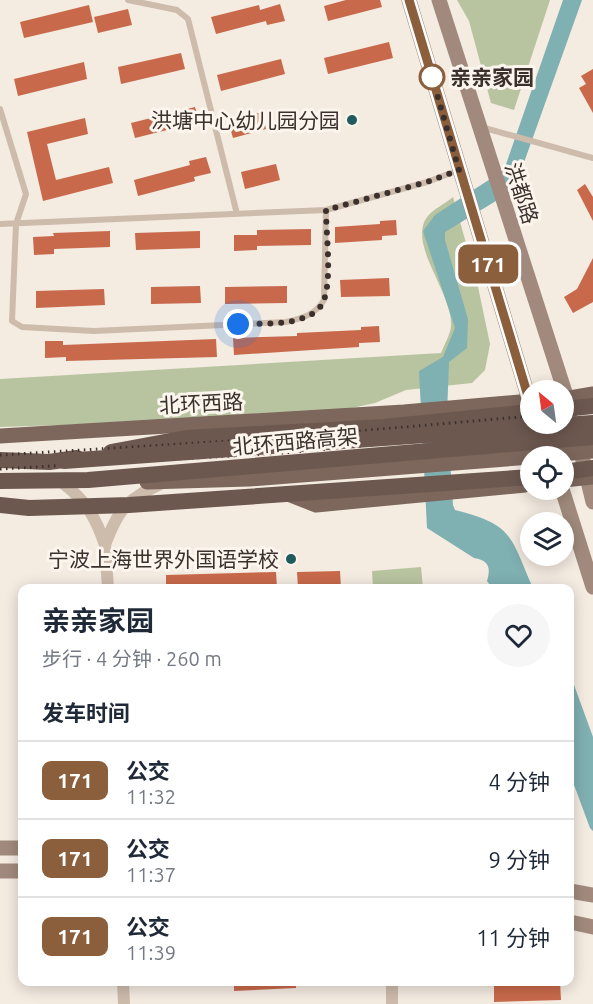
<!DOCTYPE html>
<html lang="zh">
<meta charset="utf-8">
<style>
body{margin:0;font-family:Ubuntu,"Noto Sans SC",sans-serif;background:#f6f6f7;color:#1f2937;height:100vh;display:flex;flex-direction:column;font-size:22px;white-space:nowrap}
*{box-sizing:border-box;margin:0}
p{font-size:20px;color:#747a83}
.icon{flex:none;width:33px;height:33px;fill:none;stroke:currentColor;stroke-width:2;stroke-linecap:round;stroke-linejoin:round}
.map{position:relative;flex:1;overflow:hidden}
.drawer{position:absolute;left:18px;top:584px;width:556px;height:402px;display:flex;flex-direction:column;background:#fff;border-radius:12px;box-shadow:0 3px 15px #0003}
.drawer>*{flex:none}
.badge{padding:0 12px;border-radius:9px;font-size:21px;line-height:39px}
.needle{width:39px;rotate:331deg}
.tools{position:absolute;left:520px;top:380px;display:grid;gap:12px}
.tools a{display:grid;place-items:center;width:54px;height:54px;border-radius:50%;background:#fff;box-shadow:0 3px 15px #0003;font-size:30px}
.you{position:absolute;width:30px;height:30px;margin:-15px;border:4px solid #fff;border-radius:50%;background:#1a73e8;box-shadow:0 0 0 9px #1a73e833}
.map>.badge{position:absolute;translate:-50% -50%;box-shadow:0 0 0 3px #fff}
h2{padding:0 24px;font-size:22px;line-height:54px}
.round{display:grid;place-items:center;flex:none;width:63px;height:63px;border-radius:32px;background:#f6f6f7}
.head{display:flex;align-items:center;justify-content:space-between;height:102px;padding:0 24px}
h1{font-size:28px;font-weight:700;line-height:45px}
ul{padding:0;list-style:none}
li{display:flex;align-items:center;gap:18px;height:78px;padding:0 24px;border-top:2px solid #e0e1e3}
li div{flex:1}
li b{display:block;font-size:22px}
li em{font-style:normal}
li .badge{min-width:66px;font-weight:700;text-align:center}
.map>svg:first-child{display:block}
.green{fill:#b8c4a0}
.water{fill:#7fb0b2}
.building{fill:#c8694b}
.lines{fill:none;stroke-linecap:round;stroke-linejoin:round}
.service{stroke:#cdbbac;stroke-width:6}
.minor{stroke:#cdbbac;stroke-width:12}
.secondary{stroke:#a18a7d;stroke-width:15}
.primary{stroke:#7d675c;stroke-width:15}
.trunk{stroke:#6c584f;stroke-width:16}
.rail{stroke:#3b302b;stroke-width:3;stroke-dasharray:1.5 4.5;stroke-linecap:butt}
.trunk-bridge{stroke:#6c584f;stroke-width:16}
.line-casing{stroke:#fff;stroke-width:14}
.line{stroke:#8b5e3c;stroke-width:9}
.walk{stroke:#3b302b;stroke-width:6;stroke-dasharray:0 10.8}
.stop-dot{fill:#fff;stroke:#8b5e3c;stroke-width:3}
.poi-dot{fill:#1f5a5e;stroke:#fbf5ee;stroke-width:2}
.labels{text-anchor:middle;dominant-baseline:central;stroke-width:6;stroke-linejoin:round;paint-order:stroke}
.stop-label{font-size:21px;font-weight:bold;fill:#3b302b;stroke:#fbf5ee;text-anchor:start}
.poi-label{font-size:21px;fill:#3b302b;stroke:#fbf5ee;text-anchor:end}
.street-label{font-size:21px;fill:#3b302b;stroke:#fbf5ee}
</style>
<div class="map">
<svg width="593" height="1004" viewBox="0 0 593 1004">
<rect width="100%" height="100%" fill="#f4ebe1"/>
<path class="green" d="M457,0H550L514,110L491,103L469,21Z
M453,197L477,282L490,344L485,370L472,383L406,390L375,403L338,411L157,422L0,427V379L441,353C444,345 450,335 451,327C454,294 407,245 427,217C433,209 445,204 453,197Z
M421,567L423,588H373L372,571Z"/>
<path class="water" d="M563,0H582L517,182L509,193L445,232V240L468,319L467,348L449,362L447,414L453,505L455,510C514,525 510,536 533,588H492L487,581C491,568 489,560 474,558L427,528L419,371L443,357L455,328L423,231L435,215L504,170Z
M570,674L593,737V831L590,828L570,774Z"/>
<path class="building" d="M346,0H380L382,7L328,21L324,6Z
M280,4L285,21L267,25L266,21L216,34L211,17L259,5L260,10Z
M89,5L93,22L24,38L20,22Z
M128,9L132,25L98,33L94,17Z
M389,42L393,58L328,74L324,58Z
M181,53L185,69L121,84L118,67Z
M281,59L285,74L221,91L217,75Z
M84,62L87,79L18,96L14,79Z
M593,69V113L579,88L586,84L581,76Z
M195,107L199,122L135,138L131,123Z
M262,112L266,129L233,138L228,121Z
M85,118L88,134L47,144L56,180L109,167L113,183L43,201L27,132Z
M206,157L211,173L194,177L195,181L138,196L134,180L190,165L189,161Z
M276,164L280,180L245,189L241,172Z
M585,184L593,197V221L577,190Z
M396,220L397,235L382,236V240L335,243V227L380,224V221Z
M311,229V245L257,246V250L234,251V235H257V230Z
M110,231V247L54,249V254L34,255L33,237L54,236L53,233Z
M200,231V248L136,250L135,233Z
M593,258V302L573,313L564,297L577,289Z
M389,278L390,296L341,297L340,280Z
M200,286L201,303L151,304V287Z
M287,286V303L225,304V287Z
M104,289L105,305L36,308V291Z
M379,326L380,342L359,343V347L234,355L233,338L297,336V333L361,330V327Z
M216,339L217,357L66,361V357L45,358V341H63V345Z
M340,571L341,588H298L297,572Z
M276,572L277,588H166V575Z
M234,981H296V988L234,991Z
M506,981H560L561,1000L494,1002V984H506Z"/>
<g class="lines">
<path class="service" d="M128,0L177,10L188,19L237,214
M0,109L26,194L16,224L12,321L22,327L94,331L286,322C303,318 315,315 324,300L326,210
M481,127L593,158
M0,224L326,210L427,182L459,170"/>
<path class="minor" d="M64,484C86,501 96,518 105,545C119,507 127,500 162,483
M105,545L108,588
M123,981L124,1004
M392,981V1004"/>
<path class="secondary" d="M409,0L531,406
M439,0L571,411
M578,440L593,502
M562,489L593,587
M0,848H22
M0,871H22
M570,891L593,895
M570,922L593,927"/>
<path class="primary" d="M564,399L593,394
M0,436L404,412L531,401
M540,456L593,451
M564,480L593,477
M147,482L249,479L531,457
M288,494L316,505L525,485"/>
<path class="trunk" d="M111,452L186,438L384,427L531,412
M0,460L49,462L77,458"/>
<path class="rail" d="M564,413L593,410
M0,455L279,438L531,416
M0,469L283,453L593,425"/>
<path class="trunk-bridge" d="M564,409L593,406
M64,461L593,423
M564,472L593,468
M0,481L88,480L593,437
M0,505L29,508L129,505L531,477"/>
</g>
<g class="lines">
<defs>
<path id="line" d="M409,0L531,406"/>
</defs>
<use href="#line" class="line-casing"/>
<use href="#line" class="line"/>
<path class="walk" d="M238,324C260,323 287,326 308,316C315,313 322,307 324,300C332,278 326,234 326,210L427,182L459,170L432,77"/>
</g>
<circle class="stop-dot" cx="432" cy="77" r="12"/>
<g class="poi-dot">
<circle cx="352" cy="120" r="6"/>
<circle cx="291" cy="559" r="6"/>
</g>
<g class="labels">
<g class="stop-label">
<text x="450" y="77">亲亲家园</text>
</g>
<g class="poi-label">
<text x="340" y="120">洪塘中心幼儿园分园</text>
<text x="279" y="559">宁波上海世界外国语学校</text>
</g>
<g class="street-label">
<text transform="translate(522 193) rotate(72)">洪都路</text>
<text transform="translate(201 403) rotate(-3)">北环西路</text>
<text transform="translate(295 441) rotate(-5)">北环西路高架</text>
</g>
</g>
</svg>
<div class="tools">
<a><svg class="needle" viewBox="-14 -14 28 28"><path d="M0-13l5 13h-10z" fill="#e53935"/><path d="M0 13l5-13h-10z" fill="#747a83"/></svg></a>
<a><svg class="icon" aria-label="locate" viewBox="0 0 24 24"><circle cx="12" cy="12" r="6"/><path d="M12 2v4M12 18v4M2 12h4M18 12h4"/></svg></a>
<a><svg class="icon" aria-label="layers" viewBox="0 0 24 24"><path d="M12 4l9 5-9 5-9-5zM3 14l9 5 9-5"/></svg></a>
</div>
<div class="you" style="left:238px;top:324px"></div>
<b class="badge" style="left:488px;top:264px;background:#8b5e3c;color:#fff">171</b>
<section class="drawer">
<div class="head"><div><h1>亲亲家园</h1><p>步行 · 4 分钟 · 260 m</p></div><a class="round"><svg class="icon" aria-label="heart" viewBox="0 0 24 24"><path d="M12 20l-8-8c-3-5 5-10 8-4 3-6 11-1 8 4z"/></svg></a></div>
<h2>发车时间</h2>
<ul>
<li><span class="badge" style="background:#8b5e3c;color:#fff">171</span><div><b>公交</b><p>11:32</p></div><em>4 分钟</em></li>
<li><span class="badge" style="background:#8b5e3c;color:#fff">171</span><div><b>公交</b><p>11:37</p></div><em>9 分钟</em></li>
<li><span class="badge" style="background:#8b5e3c;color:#fff">171</span><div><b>公交</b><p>11:39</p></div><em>11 分钟</em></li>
</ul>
</section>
</div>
